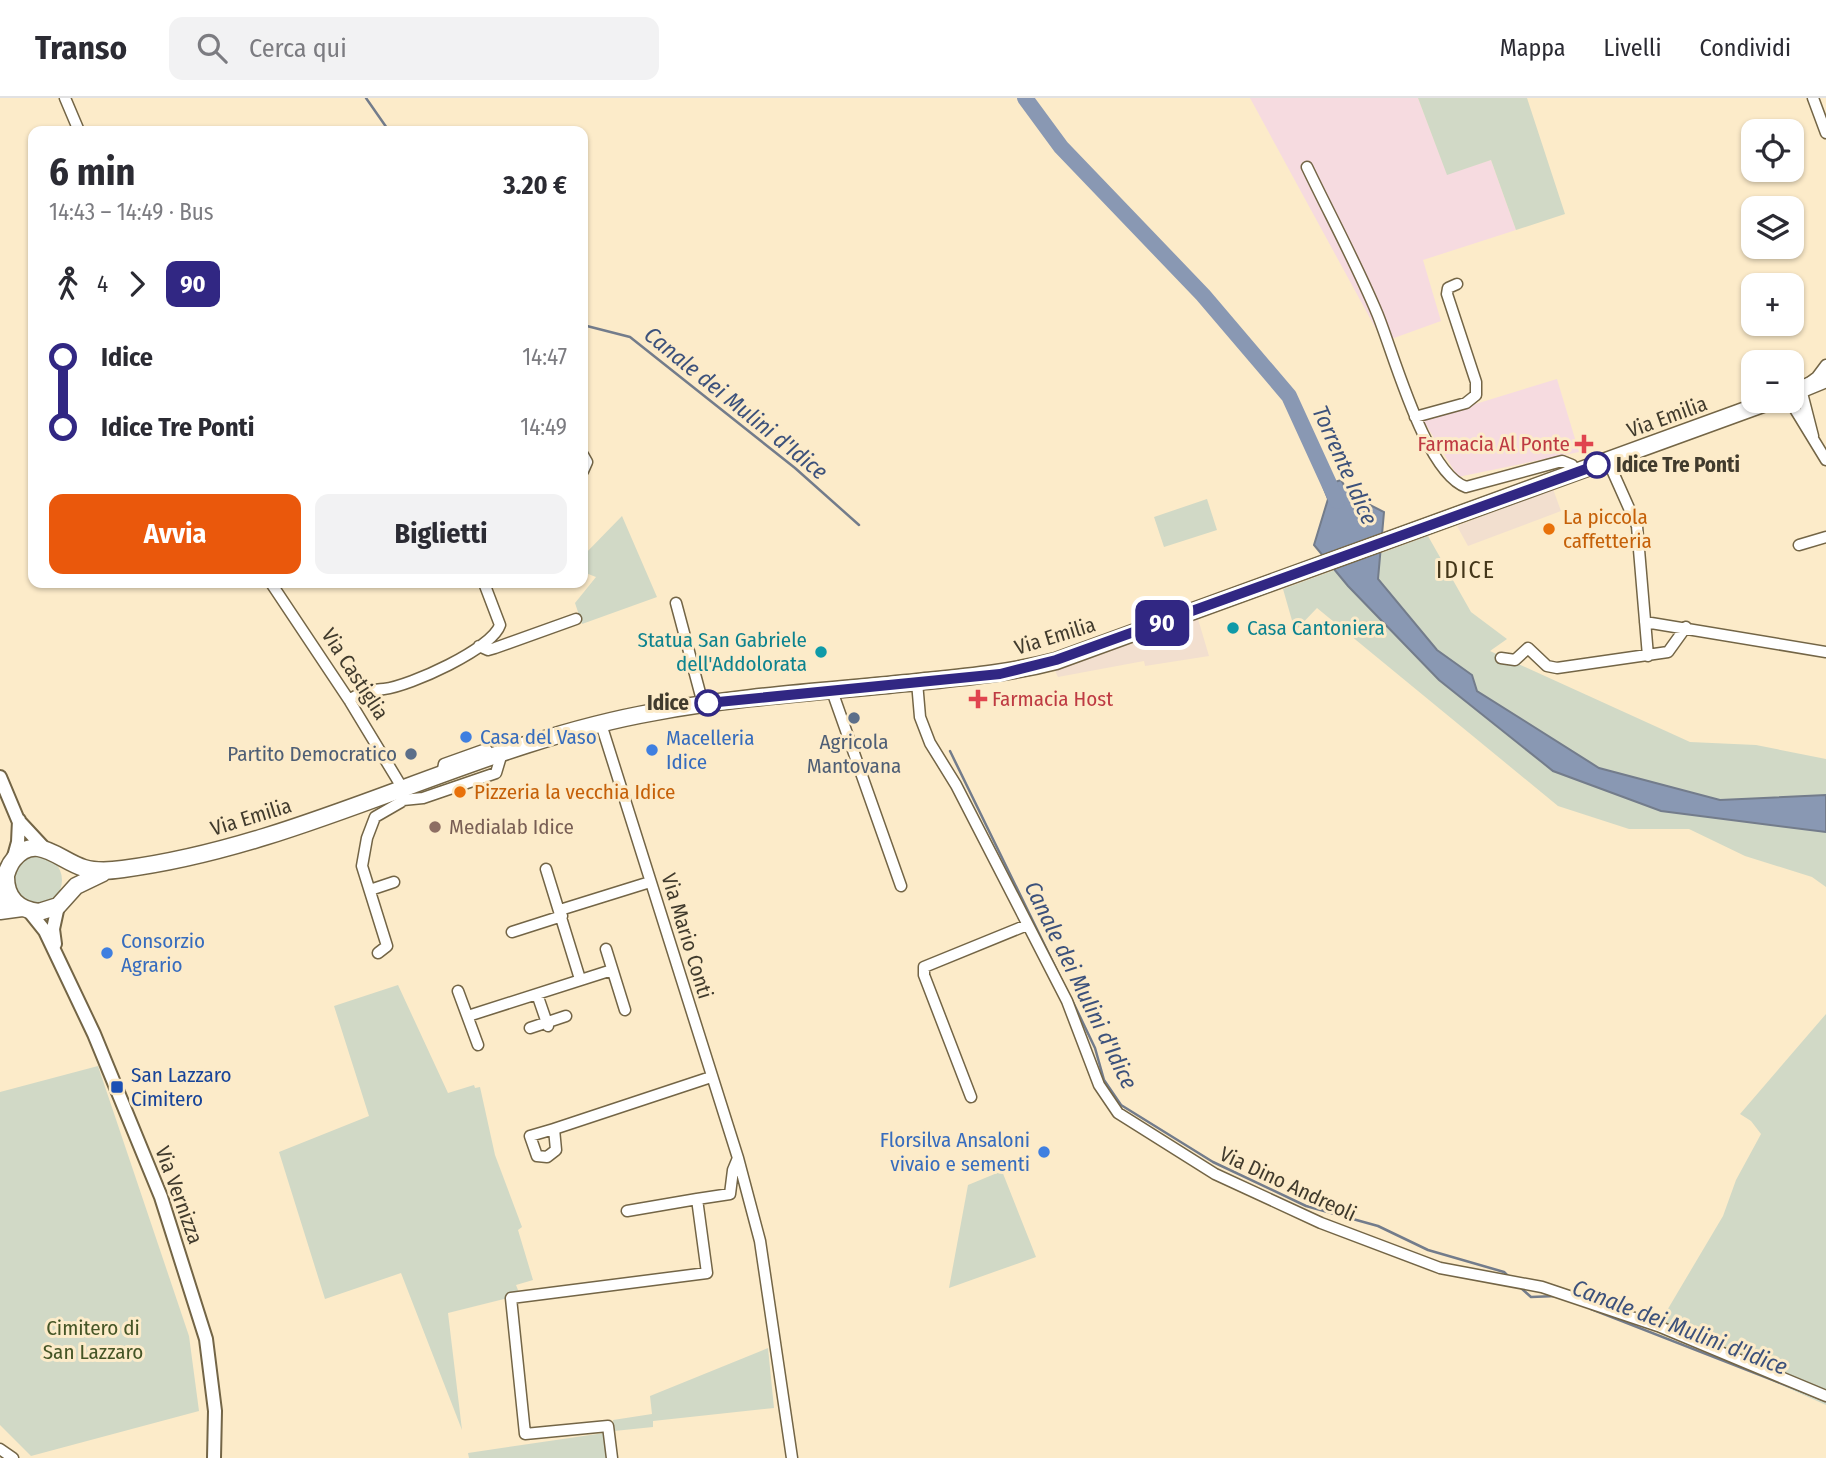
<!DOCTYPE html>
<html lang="it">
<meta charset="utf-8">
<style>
body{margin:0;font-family:"Fira Sans Condensed",sans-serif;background:#f2f2f3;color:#2b2b33;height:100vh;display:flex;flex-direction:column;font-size:26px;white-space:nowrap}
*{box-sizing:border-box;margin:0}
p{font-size:23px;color:#7c7c81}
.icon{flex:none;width:38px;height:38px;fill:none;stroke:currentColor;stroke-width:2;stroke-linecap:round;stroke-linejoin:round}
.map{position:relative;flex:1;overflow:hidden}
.panel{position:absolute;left:28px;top:28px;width:560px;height:462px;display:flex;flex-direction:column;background:#fff;border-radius:14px;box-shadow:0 2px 5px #0004}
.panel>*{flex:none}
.badge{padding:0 14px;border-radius:10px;font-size:24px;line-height:46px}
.fabs{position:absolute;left:1741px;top:21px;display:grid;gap:14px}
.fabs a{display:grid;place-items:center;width:63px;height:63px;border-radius:14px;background:#fff;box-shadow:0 2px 5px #0004;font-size:35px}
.map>.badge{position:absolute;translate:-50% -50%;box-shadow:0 0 0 4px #fff}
.legs{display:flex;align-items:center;gap:10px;height:77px;padding:0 21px;font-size:23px}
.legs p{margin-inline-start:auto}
.summary{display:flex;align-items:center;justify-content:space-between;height:119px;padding:0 21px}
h1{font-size:38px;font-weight:700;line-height:52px}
.button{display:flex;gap:14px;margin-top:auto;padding:14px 21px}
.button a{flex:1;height:80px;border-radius:14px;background:#ea580c;color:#fff;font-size:28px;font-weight:700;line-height:80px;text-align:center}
.button a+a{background:#f2f2f3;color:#2b2b33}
ul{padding:0 21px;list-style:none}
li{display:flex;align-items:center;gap:24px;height:70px;font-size:26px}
li i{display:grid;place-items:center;width:10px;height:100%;margin:0 9px;background:currentColor}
li i::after{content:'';width:18px;height:18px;margin:-9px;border:5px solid;border-radius:50%;background:#fff}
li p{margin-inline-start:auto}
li:first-child i{background:linear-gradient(#0000 50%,currentColor 0)}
li:last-child i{background:linear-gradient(currentColor 50%,#0000 0)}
header{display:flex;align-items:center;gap:42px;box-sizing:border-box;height:98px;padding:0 35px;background:#fff;border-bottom:2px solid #e1e1e2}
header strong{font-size:33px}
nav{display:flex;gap:38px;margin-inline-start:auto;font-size:24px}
.search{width:490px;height:63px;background:#f2f2f3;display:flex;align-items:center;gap:18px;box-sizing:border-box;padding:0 24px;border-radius:14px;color:#7c7c81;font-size:26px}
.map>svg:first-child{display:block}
.commercial{fill:#f2dfcf}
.industrial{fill:#f6dbe0}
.green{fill:#d1d9c6}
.water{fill:#8998b3;stroke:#737c8b;stroke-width:2}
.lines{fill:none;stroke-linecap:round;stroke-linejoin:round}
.stream{stroke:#737c8b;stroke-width:2.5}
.river{stroke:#8998b3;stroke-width:16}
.minor-casing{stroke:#736546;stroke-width:13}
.tertiary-casing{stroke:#736546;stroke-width:16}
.primary-casing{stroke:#736546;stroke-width:19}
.minor{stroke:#fff;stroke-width:10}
.tertiary{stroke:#fff;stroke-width:12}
.primary{stroke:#fff;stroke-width:16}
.line-1-casing{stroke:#fff;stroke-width:16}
.line-1{stroke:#312783;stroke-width:10}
.health-dot{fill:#e0444e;stroke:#fcebc9;stroke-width:2.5}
.stop-1-dot{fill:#fff;stroke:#312783;stroke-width:3.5}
.food-dot{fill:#e8710a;stroke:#fcebc9;stroke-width:2.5}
.culture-dot{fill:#0f9aa8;stroke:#fcebc9;stroke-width:2.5}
.service-dot{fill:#5c6f8a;stroke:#fcebc9;stroke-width:2.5}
.shop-dot{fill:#3f7fe0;stroke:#fcebc9;stroke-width:2.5}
.education-dot{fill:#8d6e63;stroke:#fcebc9;stroke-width:2.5}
.transit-dot{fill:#1a4fb4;stroke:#fcebc9;stroke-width:2.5}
.labels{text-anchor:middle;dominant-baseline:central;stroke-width:6;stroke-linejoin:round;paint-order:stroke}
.street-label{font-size:21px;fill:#413b2d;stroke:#fcebc9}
.health-label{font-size:21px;fill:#be3a42;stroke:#fcebc9;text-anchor:end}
.stop-label{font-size:21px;font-weight:bold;fill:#413b2d;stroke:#fcebc9;text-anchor:start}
.food-label{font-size:21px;fill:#c56008;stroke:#fcebc9;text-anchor:start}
.culture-label{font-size:21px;fill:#0d838f;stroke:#fcebc9;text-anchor:start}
.shop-label{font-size:21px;fill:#366cbe;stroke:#fcebc9;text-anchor:start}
.service-label{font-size:21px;fill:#4e5e75;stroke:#fcebc9}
.education-label{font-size:21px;fill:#785e54;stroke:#fcebc9;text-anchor:start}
.transit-label{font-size:21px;fill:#164399;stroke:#fcebc9;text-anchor:start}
.park-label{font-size:21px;fill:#455526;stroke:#fcebc9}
.water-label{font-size:23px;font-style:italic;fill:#3c517b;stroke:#fcebc9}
.quarter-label{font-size:24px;letter-spacing:2px;fill:#433619;stroke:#fcebc9}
</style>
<header>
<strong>Transo</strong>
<div class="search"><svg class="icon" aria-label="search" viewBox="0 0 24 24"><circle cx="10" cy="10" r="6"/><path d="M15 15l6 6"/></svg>Cerca qui</div>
<nav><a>Mappa</a><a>Livelli</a><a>Condividi</a></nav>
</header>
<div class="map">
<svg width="1826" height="1360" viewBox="0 0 1826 1360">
<rect width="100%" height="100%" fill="#fcebc9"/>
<path class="commercial" d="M1553,391L1561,413L1468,448L1457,428Z
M1198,521L1209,558L1145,568L1144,563L1058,579L1055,573Z"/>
<path class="industrial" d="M1250,0H1418L1447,76L1491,62L1516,132L1423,162L1441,223L1383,244Z
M1557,281L1579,354L1458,379L1423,322Z"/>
<path class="green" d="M1418,0H1527L1565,116L1516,132L1491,62L1447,77Z
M1207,401L1217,432L1164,449L1154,419Z
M622,418L657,499L582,526L575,505L596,479L583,474V458Z
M1428,438L1471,514L1507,541L1490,553L1690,644L1756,647L1826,661V789L1812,779L1745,758L1689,731H1629L1558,708L1317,510L1295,533L1283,491Z
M14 782a24 24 0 1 1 48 0a24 24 0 1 1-48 0Z
M398,887L448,995L474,987L475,990L480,989L495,1057L522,1129L518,1132L533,1182L516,1187L520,1197L448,1215L462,1332L401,1175L325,1201L279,1054L369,1018L334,908Z
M1826,916V1307L1656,1231L1723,1118L1736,1082L1761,1036L1751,1023L1740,1016Z
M98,968L189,1238L199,1313L31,1358L0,1327V994Z
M1002,1073L1036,1159L949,1190L968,1087Z
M768,1250L774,1310L653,1323V1329L614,1333L613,1322L652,1316L650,1298Z
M604,1335L607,1360H469L468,1355Z"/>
<path class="water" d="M1341,382L1350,397L1384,414L1378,481L1437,552L1472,577L1477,593L1599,670L1720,702L1826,697V734L1661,713L1553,673L1439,582L1348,488L1314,447L1328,401L1323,388Z"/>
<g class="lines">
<path class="stream" d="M366,0L389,33
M583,227L630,239L795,370L859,427
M950,653L1067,893
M1072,902L1095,950L1104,982L1121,1007L1213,1064L1306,1108L1378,1128L1428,1152L1504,1174L1508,1178
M1521,1190L1531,1199L1556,1198
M1591,1211L1826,1303"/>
<path class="river" d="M1025,0L1061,49L1203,197L1289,298L1337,403"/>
<defs>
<path id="minor" d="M65,0L79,33
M1813,0L1826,35
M1307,69C1330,117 1356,165 1377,215C1393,253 1425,375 1466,389L1562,363L1572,367L1577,375
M1790,303L1826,362
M1415,319L1466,305L1476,297V284L1447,196L1448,190L1457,186
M1813,338L1801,291L1817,279L1826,267
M583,357L587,364L583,373
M1608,363L1637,428L1648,558
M1799,447L1826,439
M271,485L349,602L403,691L401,704L375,719L367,740L362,768L387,848L378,855
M676,505L703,606
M1645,524L1826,554
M479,548L488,552L495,550L576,521
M1501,560L1515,562L1528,550L1547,568L1557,570L1668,554L1686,529
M917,584L920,619L930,645L956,687L1067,903L1099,987L1118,1015L1215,1076L1321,1125L1440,1170L1542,1189L1658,1228L1826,1298
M832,593L901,788
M349,602C366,591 367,593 384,591C410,588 492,551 500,527L484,485
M601,626L738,1060L760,1143L792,1360
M442,677L444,666L486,651L492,659
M403,702L423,700L496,675L502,655
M546,771L580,881
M370,792L394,784
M560,812L650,784
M512,834L562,818
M606,851L625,912
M458,893L478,947
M537,896L548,928
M468,918L612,872
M530,930L566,918
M971,999L924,877V869L1027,827
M554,1031L711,979
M554,1031L556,1052L547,1059L537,1058L530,1038Z
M627,1113L697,1101
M0,1351L13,1360
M612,1360L608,1328L525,1336L511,1200L707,1175L697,1101L730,1096L733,1072L738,1060"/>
<path id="tertiary" d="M0,679L18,722L44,750
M13,762L18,744L19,722
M29,813L45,833L94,936L161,1099L206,1241L215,1313L214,1360
M55,846L53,831L58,808"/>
<path id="primary" d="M1792,295L1826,281
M6,779C6,800 19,812 39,814L58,808L76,788L103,775
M0,798C5,786 5,771 14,761C36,734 60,763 84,770C97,774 109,773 123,771C307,747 472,646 655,614C741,598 830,593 917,584C965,579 1010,575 1056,563L1771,303
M0,813L22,810"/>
</defs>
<use href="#minor" class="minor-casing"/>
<use href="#tertiary" class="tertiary-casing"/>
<use href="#primary" class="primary-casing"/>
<use href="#minor" class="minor"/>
<use href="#tertiary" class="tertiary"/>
<use href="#primary" class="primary"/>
</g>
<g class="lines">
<defs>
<path id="line-1" d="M708,605L1000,576L1056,562L1597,367"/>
</defs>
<use href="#line-1" class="line-1-casing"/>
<use href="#line-1" class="line-1"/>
</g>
<g class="health-dot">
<path d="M1580.5 335.5h7v7h7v7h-7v7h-7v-7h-7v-7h7z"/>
<path d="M974.5 590.5h7v7h7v7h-7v7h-7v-7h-7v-7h7z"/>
</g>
<g class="stop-1-dot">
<circle cx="1597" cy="367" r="12"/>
<circle cx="708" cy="605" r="12"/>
</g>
<g class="food-dot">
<circle cx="1549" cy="431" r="7"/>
<circle cx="460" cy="694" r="7"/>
</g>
<g class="culture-dot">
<circle cx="1233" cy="530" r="7"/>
<circle cx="821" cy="554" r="7"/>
</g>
<g class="service-dot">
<circle cx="854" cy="620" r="7"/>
<circle cx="411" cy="656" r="7"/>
</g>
<g class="shop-dot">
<circle cx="466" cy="639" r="7"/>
<circle cx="652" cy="652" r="7"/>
<circle cx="107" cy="855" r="7"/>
<circle cx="1044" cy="1054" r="7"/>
</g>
<circle class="education-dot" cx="435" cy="729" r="7"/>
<rect class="transit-dot" x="110" y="982" width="14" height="14" rx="3.5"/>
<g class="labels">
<g class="street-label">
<text transform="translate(1667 319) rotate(-20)">Via Emilia</text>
<text transform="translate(1055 538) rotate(-17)">Via Emilia</text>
<text transform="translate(355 576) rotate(57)">Via Castiglia</text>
<text transform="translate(251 719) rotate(-17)">Via Emilia</text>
<text transform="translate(687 838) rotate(73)">Via Mario Conti</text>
<text transform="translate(1288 1086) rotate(25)">Via Dino Andreoli</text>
<text transform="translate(179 1097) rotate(70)">Via Vernizza</text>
</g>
<g class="health-label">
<text x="1570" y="346">Farmacia Al Ponte</text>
<text x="992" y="601" text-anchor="start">Farmacia Host</text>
</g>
<g class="stop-label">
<text x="1616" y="367">Idice Tre Ponti</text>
<text x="689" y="605" text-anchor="end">Idice</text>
</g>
<g class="food-label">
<text x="1563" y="419">La piccola<tspan x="1563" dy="24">caffetteria</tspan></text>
<text x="474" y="694">Pizzeria la vecchia Idice</text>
</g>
<g class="culture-label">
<text x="1247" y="530">Casa Cantoniera</text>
<text x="807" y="542" text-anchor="end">Statua San Gabriele<tspan x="807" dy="24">dell'Addolorata</tspan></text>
</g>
<g class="shop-label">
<text x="480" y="639">Casa del Vaso</text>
<text x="666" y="640">Macelleria<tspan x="666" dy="24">Idice</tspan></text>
<text x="121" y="843">Consorzio<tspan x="121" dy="24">Agrario</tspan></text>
<text x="1030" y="1042" text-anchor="end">Florsilva Ansaloni<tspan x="1030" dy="24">vivaio e sementi</tspan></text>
</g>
<g class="service-label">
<text x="854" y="644">Agricola<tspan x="854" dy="24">Mantovana</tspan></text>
<text x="397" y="656" text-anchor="end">Partito Democratico</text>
</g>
<g class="education-label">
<text x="449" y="729">Medialab Idice</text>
</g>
<g class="transit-label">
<text x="131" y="977">San Lazzaro<tspan x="131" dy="24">Cimitero</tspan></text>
</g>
<g class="park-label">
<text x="93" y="1230">Cimitero di<tspan x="93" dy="24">San Lazzaro</tspan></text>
</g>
<g class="water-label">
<text transform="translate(736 305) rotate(39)">Canale dei Mulini d'Idice</text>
<text transform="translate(1345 367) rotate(66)">Torrente Idice</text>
<text transform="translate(1081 887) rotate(64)">Canale dei Mulini d'Idice</text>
<text transform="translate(1680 1229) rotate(21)">Canale dei Mulini d'Idice</text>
</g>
<g class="quarter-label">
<text x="1466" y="472">IDICE</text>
</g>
</g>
</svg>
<div class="fabs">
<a><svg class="icon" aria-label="locate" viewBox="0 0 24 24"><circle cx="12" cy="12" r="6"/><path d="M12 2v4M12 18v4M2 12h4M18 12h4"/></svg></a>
<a><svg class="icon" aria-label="layers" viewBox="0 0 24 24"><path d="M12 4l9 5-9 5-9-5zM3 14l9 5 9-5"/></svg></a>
<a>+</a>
<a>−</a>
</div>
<b class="badge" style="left:1162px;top:525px;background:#312783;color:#fff">90</b>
<section class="panel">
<div class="summary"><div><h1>6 min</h1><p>14:43 – 14:49 · Bus</p></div><b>3.20 €</b></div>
<div class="legs"><svg class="icon" aria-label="walk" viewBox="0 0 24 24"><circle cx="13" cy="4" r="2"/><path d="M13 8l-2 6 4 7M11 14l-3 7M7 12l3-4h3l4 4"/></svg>4<svg class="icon" aria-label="forward" viewBox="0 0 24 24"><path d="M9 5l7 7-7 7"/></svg><b class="badge" style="background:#312783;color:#fff">90</b></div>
<ul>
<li><i style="color:#312783"></i><b>Idice</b><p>14:47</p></li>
<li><i style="color:#312783"></i><b>Idice Tre Ponti</b><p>14:49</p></li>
</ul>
<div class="button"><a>Avvia</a><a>Biglietti</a></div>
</section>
</div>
